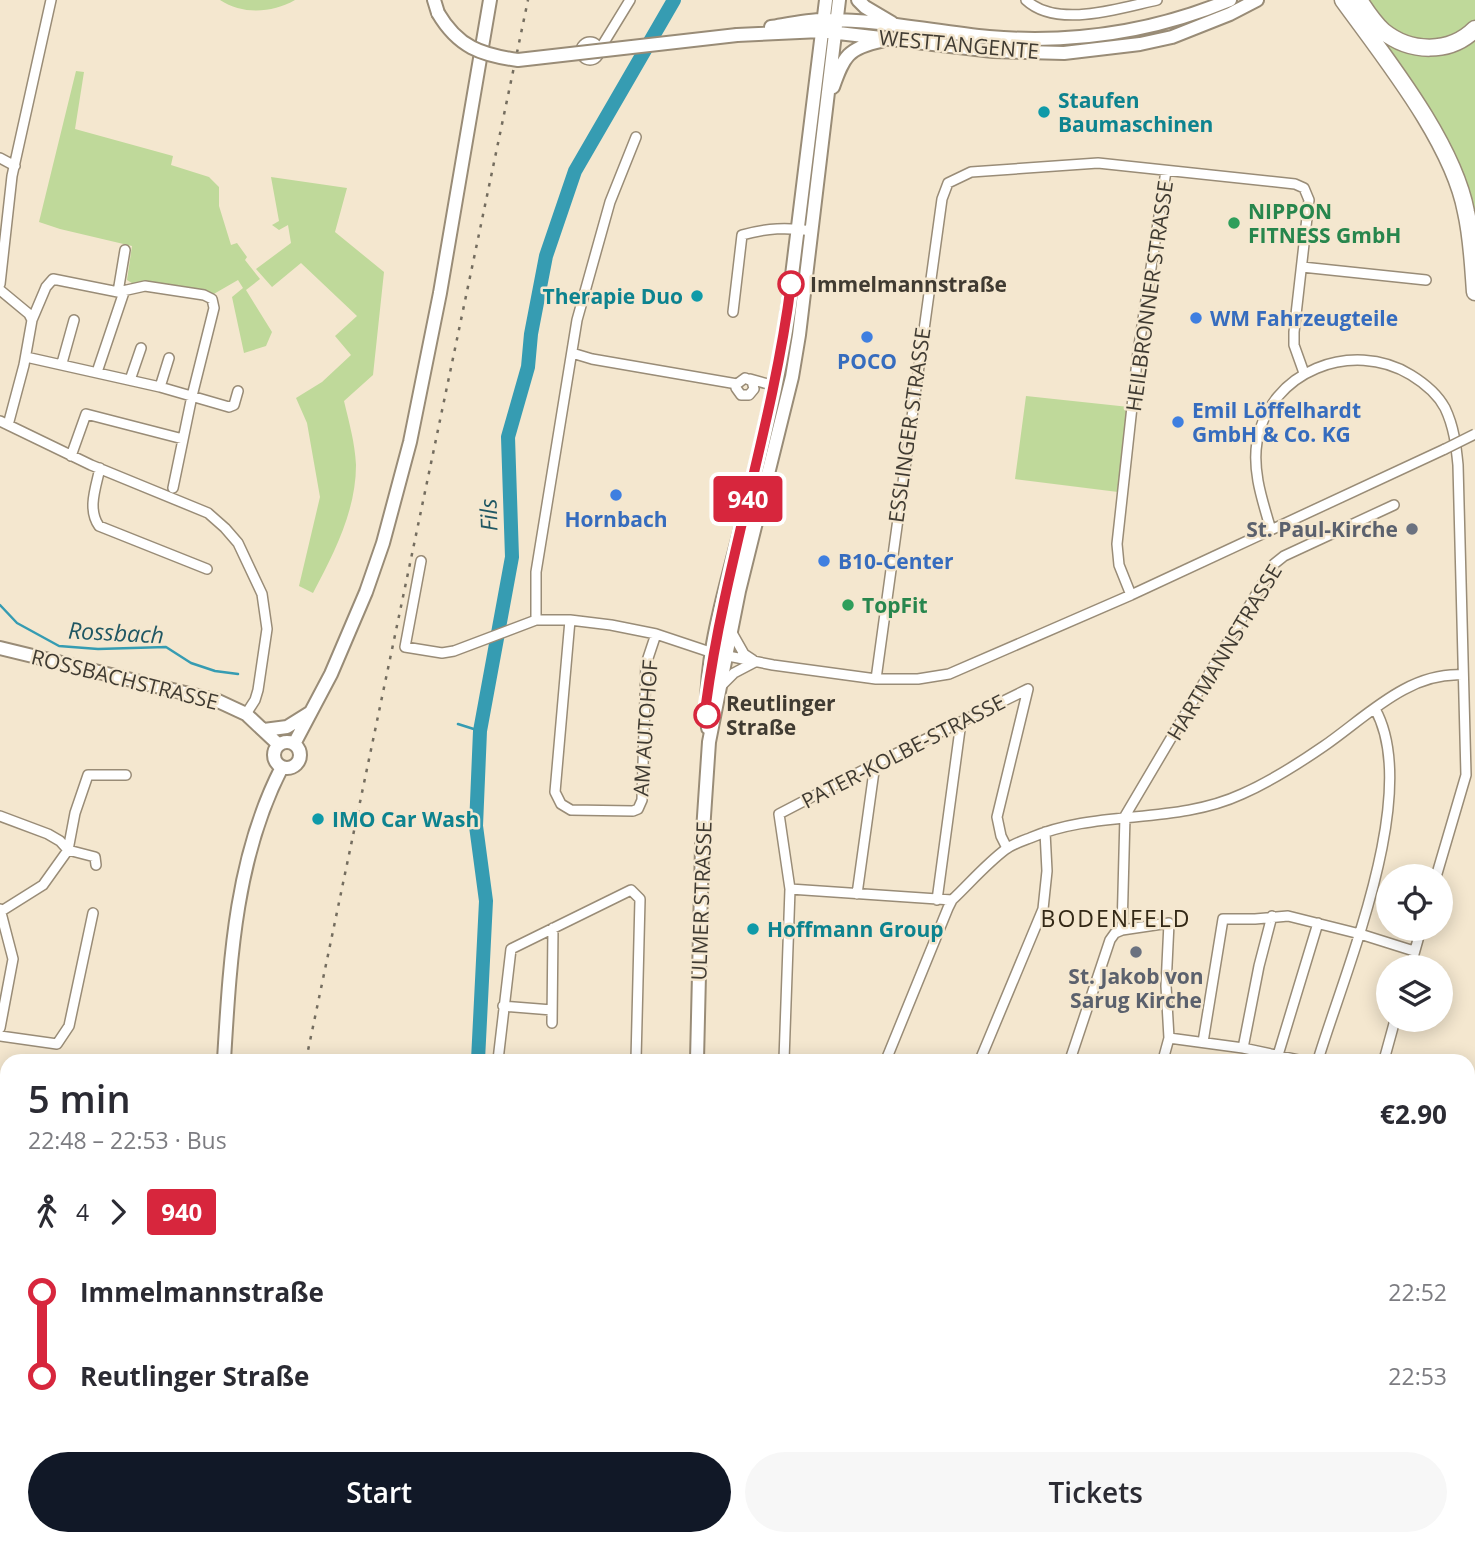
<!DOCTYPE html>
<meta charset="utf-8">
<style>
body{margin:0;font-family:"Open Sans",sans-serif;background:#f7f7f7;color:#2b2b33;height:100vh;display:flex;flex-direction:column;font-size:26px;white-space:nowrap}
*{box-sizing:border-box;margin:0}
p{font-size:23px;color:#7c7c81}
.icon{flex:none;width:38px;height:38px;fill:none;stroke:currentColor;stroke-width:2;stroke-linecap:round;stroke-linejoin:round}
.map{position:relative;flex:1;overflow:hidden}
.details{position:absolute;left:0px;top:1054px;width:1475px;height:492px;display:flex;flex-direction:column;background:#fff;border-radius:21px 21px 0 0;box-shadow:0 4px 18px #0003}
.details>*{flex:none}
.badge{padding:0 14px;border-radius:5px;font-size:24px;line-height:46px}
.controls{position:absolute;left:1376px;top:864px;display:grid;gap:14px}
.controls a{display:grid;place-items:center;width:77px;height:77px;border-radius:50%;background:#fff;box-shadow:0 4px 18px #0003;font-size:35px}
.map>.badge{position:absolute;translate:-50% -50%;box-shadow:0 0 0 4px #fff}
.legs{display:flex;align-items:center;gap:10px;height:77px;padding:0 28px;font-size:23px}
.legs p{margin-inline-start:auto}
.overview{display:flex;align-items:center;justify-content:space-between;height:119px;padding:0 28px}
h1{font-size:38px;font-weight:600;line-height:52px}
.cta{display:flex;gap:14px;margin-top:auto;padding:14px 28px}
.cta a{flex:1;height:80px;border-radius:42px;background:#111827;color:#fff;font-size:28px;font-weight:600;line-height:80px;text-align:center}
.cta a+a{background:#f7f7f7;color:#2b2b33}
ul{padding:0 28px;list-style:none}
li{display:flex;align-items:center;gap:24px;height:84px;font-size:26px}
li i{display:grid;place-items:center;width:10px;height:100%;margin:0 9px;background:currentColor}
li i::after{content:'';width:18px;height:18px;margin:-9px;border:5px solid;border-radius:50%;background:#fff}
li p{margin-inline-start:auto}
li:first-child i{background:linear-gradient(#0000 50%,currentColor 0)}
li:last-child i{background:linear-gradient(currentColor 50%,#0000 0)}
.map>svg:first-child{display:block}
.green{fill:#bfd99a}
.lines{fill:none;stroke-linecap:round;stroke-linejoin:round}
.stream{stroke:#369cb2;stroke-width:2.5}
.river{stroke:#369cb2;stroke-width:14}
.street-casing{stroke:#998c77;stroke-width:12}
.secondary-casing{stroke:#998c77;stroke-width:16}
.highway-casing{stroke:#998c77;stroke-width:19}
.street{stroke:#fff;stroke-width:9}
.secondary{stroke:#fff;stroke-width:12}
.highway{stroke:#fff;stroke-width:16}
.rail{stroke:#746d5f;stroke-width:2.5;stroke-dasharray:3.5 7;stroke-linecap:butt}
.street-bridge-casing{stroke:#998c77;stroke-width:12;stroke-linecap:butt}
.secondary-bridge-casing{stroke:#998c77;stroke-width:16;stroke-linecap:butt}
.street-bridge{stroke:#fff;stroke-width:9}
.secondary-bridge{stroke:#fff;stroke-width:12}
.line-1-casing{stroke:#fff;stroke-width:16}
.line-1{stroke:#d7263d;stroke-width:10}
.culture-dot{fill:#0f9aa8;stroke:#f4e7cf;stroke-width:2.5}
.leisure-dot{fill:#2e9e5b;stroke:#f4e7cf;stroke-width:2.5}
.stop-1-dot{fill:#fff;stroke:#d7263d;stroke-width:3.5}
.shop-dot{fill:#3f7fe0;stroke:#f4e7cf;stroke-width:2.5}
.worship-dot{fill:#6b7280;stroke:#f4e7cf;stroke-width:2.5}
.labels{text-anchor:middle;dominant-baseline:central;stroke-width:5;stroke-linejoin:round;paint-order:stroke}
.street-label{font-size:21px;fill:#403b32;stroke:#f4e7cf}
.culture-label{font-size:21px;font-weight:bold;fill:#0d838f;stroke:#f4e7cf;text-anchor:start}
.leisure-label{font-size:21px;font-weight:bold;fill:#27864d;stroke:#f4e7cf;text-anchor:start}
.stop-label{font-size:21px;font-weight:bold;fill:#403b32;stroke:#f4e7cf;text-anchor:start}
.shop-label{font-size:21px;font-weight:bold;fill:#366cbe;stroke:#f4e7cf;text-anchor:start}
.worship-label{font-size:21px;font-weight:bold;fill:#5b616d;stroke:#f4e7cf;text-anchor:end}
.water-label{font-size:23px;font-style:italic;fill:#1f5763;stroke:#f4e7cf}
.neighbourhood-label{font-size:23px;letter-spacing:2px;fill:#332816;stroke:#f4e7cf}
</style>
<div class="map">
<svg width="1475" height="1545" viewBox="0 0 1475 1545">
<rect width="100%" height="100%" fill="#f4e7cf"/>
<path class="green" d="M220,0H295C272,13 243,15 220,0Z
M1352,0L1405,49L1475,33V230L1469,207Z
M1366,0H1475V22L1444,41L1423,40L1405,36L1386,24Z
M76,71L84,72L75,129L173,156L171,165L209,177L219,187V206L231,245L237,243L247,257L245,260L260,279L246,290L272,332L266,346L244,353L232,297L243,288L238,280L212,295C198,288 150,279 135,285L127,280L132,246L60,229L39,222Z
M271,177L347,188L335,232L384,272L373,375L344,401C349,422 355,443 356,465C356,511 334,553 313,593L299,586L320,497L307,423L296,398L322,382L351,355L335,336L357,316L301,263L272,287L256,269L291,243L288,225L279,230L272,225L279,221Z
M1026,396L1129,407L1118,492L1015,479Z
M0,1365H7V1443L0,1442Z"/>
<g class="lines">
<path class="stream" d="M0,605L17,623L59,646L98,649L166,647L191,663L215,671L238,674
M458,724L480,731
M1468,1357L1475,1356"/>
<path class="river" d="M478,1060L486,901L476,826L480,731L512,557L508,437L528,367L531,334L546,256L575,171L674,0
M470,1538V1545"/>
<defs>
<path id="street" d="M1026,0C1057,29 1120,8 1157,0
M581 51a9 9 0 1 1 18 0a9 9 0 1 1-18 0Z
M600,49L630,0
M0,158L15,166
M1302,267L1426,280
M0,284L12,176L51,0
M0,290L29,314L32,320L24,365L8,425
M118,292L125,250
M733,312L742,235C767,228 787,227 812,231
M32,320L46,287L53,279L118,292L145,286L204,295L212,299L214,308L192,396L173,488
M572,353L592,359L737,384L745,378L752,381L754,389L749,395H741L736,388L737,384
M26,357L160,387L229,407L234,405L238,391
M62,363L74,320
M97,372L124,292
M750,379L775,386
M130,380L141,348
M160,387L169,358
M0,421L91,465L208,513L225,528L238,543L262,594L267,629L258,690L255,700L246,714
M71,456L86,414L183,439
M100,468C96,487 87,509 99,526L207,569
M1271,530C1263,502 1252,472 1257,442C1269,371 1352,339 1411,375C1424,383 1438,395 1445,408C1454,427 1456,445 1458,465L1466,775L1436,877
M421,561L405,647L442,653L454,651L536,620H570L611,625L656,634L713,653L773,665L876,679H918L949,674L1131,595L1445,449
M1131,595L1119,565L1117,544L1138,352L1166,171
M536,620V572L577,320L610,202L636,137
M570,620L555,792L561,804L571,810L633,811L638,809L642,800L646,664L656,634
M731,631L744,654L753,660
M876,679L942,199L948,183L971,172L1098,163L1295,184L1304,188L1309,200L1294,332V345L1304,373
M720,687L734,673L755,662
M0,816L48,834L60,841L68,850L95,857L96,865
M1007,848L1001,836L997,817L1028,689
M790,889L952,900
M857,894L875,764
M937,900L961,722
M0,909L13,959L0,1028
M0,912L43,885L68,850L75,813L88,775H126
M1122,930L1125,816L1274,564L1284,556L1394,505
M1410,968L1421,929
M503,1006L552,1010
M552,1023L553,928
M0,1036L57,1044L69,1026L93,913
M1169,1038L1243,1048L1299,1060
M1203,1042L1223,919H1255L1288,916L1360,934L1414,951
M1243,1048L1259,966L1272,916
M1278,1055L1318,923
M498,1060L511,949L631,890L640,899L636,1060
M784,1060L790,889L779,814L875,764L1028,689
M886,1060L948,908L952,900C969,884 986,864 1006,849C1013,844 1022,841 1030,838C1097,809 1175,825 1242,794C1271,781 1298,764 1324,746C1366,717 1408,672 1462,675
M980,1060L1043,909L1047,871L1045,832
M1070,1060L1110,940L1115,933L1122,930L1169,923L1166,986L1169,1038L1163,1060
M1318,1060C1344,973 1422,793 1375,709
M1384,1060L1395,1020
M0,1166L7,1167
M0,1361L7,1362
M278,1538V1545
M515,1545H532
M604,1545V1538
M839,1545V1538
M966,1545V1538
M1149,1545V1538
M1270,1545L1272,1538"/>
<path id="secondary" d="M434,0L438,13
M858,0L865,7L892,23
M771,27C789,24 807,20 824,20C877,19 936,32 989,37C1072,44 1153,32 1230,0
M737,35L821,31L993,51L1064,53L1140,44L1172,37L1230,14L1257,0
M833,87C844,56 848,48 881,41
M0,648L218,701L246,714L279,745
M708,728C702,660 726,589 742,524C758,460 773,396 785,332L826,0
M264,730L287,727L311,712
M274 755a13 13 0 1 1 26 0a13 13 0 1 1-26 0Z
M294,744L331,674L366,592L383,543L410,442L440,293L490,0
M224,1060C230,961 235,858 282,767
M697,1060L702,846L709,742L739,591L792,377L799,335L839,0
M212,1538L213,1545
M688,1545V1538"/>
<path id="highway" d="M1343,0C1385,58 1453,142 1466,212C1472,238 1473,265 1475,292
M1359,0C1366,11 1373,22 1383,31C1410,53 1450,54 1475,29"/>
</defs>
<use href="#street" class="street-casing"/>
<use href="#secondary" class="secondary-casing"/>
<use href="#highway" class="highway-casing"/>
<use href="#street" class="street"/>
<use href="#secondary" class="secondary"/>
<use href="#highway" class="highway"/>
<path class="rail" d="M306,1060L528,0
M262,1538L263,1545"/>
<defs>
<path id="street-bridge" d="M1445,449L1475,434"/>
<path id="secondary-bridge" d="M438,13C458,47 481,55 518,60L737,35"/>
</defs>
<use href="#street-bridge" class="street-bridge-casing"/>
<use href="#secondary-bridge" class="secondary-bridge-casing"/>
<use href="#street-bridge" class="street-bridge"/>
<use href="#secondary-bridge" class="secondary-bridge"/>
</g>
<g class="lines">
<defs>
<path id="line-1" d="M707,715L706,704C725,562 773,426 791,284"/>
</defs>
<use href="#line-1" class="line-1-casing"/>
<use href="#line-1" class="line-1"/>
</g>
<g class="culture-dot">
<circle cx="1044" cy="112" r="7"/>
<circle cx="697" cy="296" r="7"/>
<circle cx="318" cy="819" r="7"/>
<circle cx="753" cy="929" r="7"/>
</g>
<g class="leisure-dot">
<circle cx="1234" cy="223" r="7"/>
<circle cx="848" cy="605" r="7"/>
</g>
<g class="stop-1-dot">
<circle cx="791" cy="284" r="12"/>
<circle cx="707" cy="715" r="12"/>
</g>
<g class="shop-dot">
<circle cx="1196" cy="318" r="7"/>
<circle cx="867" cy="337" r="7"/>
<circle cx="1178" cy="422" r="7"/>
<circle cx="616" cy="495" r="7"/>
<circle cx="824" cy="561" r="7"/>
</g>
<g class="worship-dot">
<circle cx="1412" cy="529" r="7"/>
<circle cx="1136" cy="952" r="7"/>
</g>
<g class="labels">
<g class="street-label">
<text transform="translate(959 44) rotate(5)">WESTTANGENTE</text>
<text transform="translate(1149 296) rotate(-82)">HEILBRONNER STRASSE</text>
<text transform="translate(909 425) rotate(-82)">ESSLINGER STRASSE</text>
<text transform="translate(1224 652) rotate(-59)">HARTMANNSTRASSE</text>
<text transform="translate(125 679) rotate(14)">ROSSBACHSTRASSE</text>
<text transform="translate(645 728) rotate(-86)">AM AUTOHOF</text>
<text transform="translate(903 751) rotate(-27)">PATER-KOLBE-STRASSE</text>
<text transform="translate(701 901) rotate(-88)">ULMER STRASSE</text>
</g>
<g class="culture-label">
<text x="1058" y="100">Staufen<tspan x="1058" dy="24">Baumaschinen</tspan></text>
<text x="683" y="296" text-anchor="end">Therapie Duo</text>
<text x="332" y="819">IMO Car Wash</text>
<text x="767" y="929">Hoffmann Group</text>
</g>
<g class="leisure-label">
<text x="1248" y="211">NIPPON<tspan x="1248" dy="24">FITNESS GmbH</tspan></text>
<text x="862" y="605">TopFit</text>
</g>
<g class="stop-label">
<text x="810" y="284">Immelmannstraße</text>
<text x="726" y="703">Reutlinger<tspan x="726" dy="24">Straße</tspan></text>
</g>
<g class="shop-label">
<text x="1210" y="318">WM Fahrzeugteile</text>
<text x="867" y="361" text-anchor="middle">POCO</text>
<text x="1192" y="410">Emil Löffelhardt<tspan x="1192" dy="24">GmbH &amp; Co. KG</tspan></text>
<text x="616" y="519" text-anchor="middle">Hornbach</text>
<text x="838" y="561">B10-Center</text>
</g>
<g class="worship-label">
<text x="1398" y="529">St. Paul-Kirche</text>
<text x="1136" y="976" text-anchor="middle">St. Jakob von<tspan x="1136" dy="24">Sarug Kirche</tspan></text>
</g>
<g class="water-label">
<text transform="translate(488 515) rotate(-92)">Fils</text>
<text transform="translate(116 632) rotate(3)">Rossbach</text>
</g>
<g class="neighbourhood-label">
<text x="1116" y="918">BODENFELD</text>
</g>
</g>
</svg>
<div class="controls">
<a><svg class="icon" aria-label="locate" viewBox="0 0 24 24"><circle cx="12" cy="12" r="6"/><path d="M12 2v4M12 18v4M2 12h4M18 12h4"/></svg></a>
<a><svg class="icon" aria-label="layers" viewBox="0 0 24 24"><path d="M12 4l9 5-9 5-9-5zM3 14l9 5 9-5"/></svg></a>
</div>
<b class="badge" style="left:748px;top:499px;background:#d7263d;color:#fff">940</b>
<section class="details">
<div class="overview"><div><h1>5 min</h1><p>22:48 – 22:53 · Bus</p></div><b>€2.90</b></div>
<div class="legs"><svg class="icon" aria-label="walk" viewBox="0 0 24 24"><circle cx="13" cy="4" r="2"/><path d="M13 8l-2 6 4 7M11 14l-3 7M7 12l3-4h3l4 4"/></svg>4<svg class="icon" aria-label="forward" viewBox="0 0 24 24"><path d="M9 5l7 7-7 7"/></svg><b class="badge" style="background:#d7263d;color:#fff">940</b></div>
<ul>
<li><i style="color:#d7263d"></i><b>Immelmannstraße</b><p>22:52</p></li>
<li><i style="color:#d7263d"></i><b>Reutlinger Straße</b><p>22:53</p></li>
</ul>
<div class="cta"><a>Start</a><a>Tickets</a></div>
</section>
</div>
